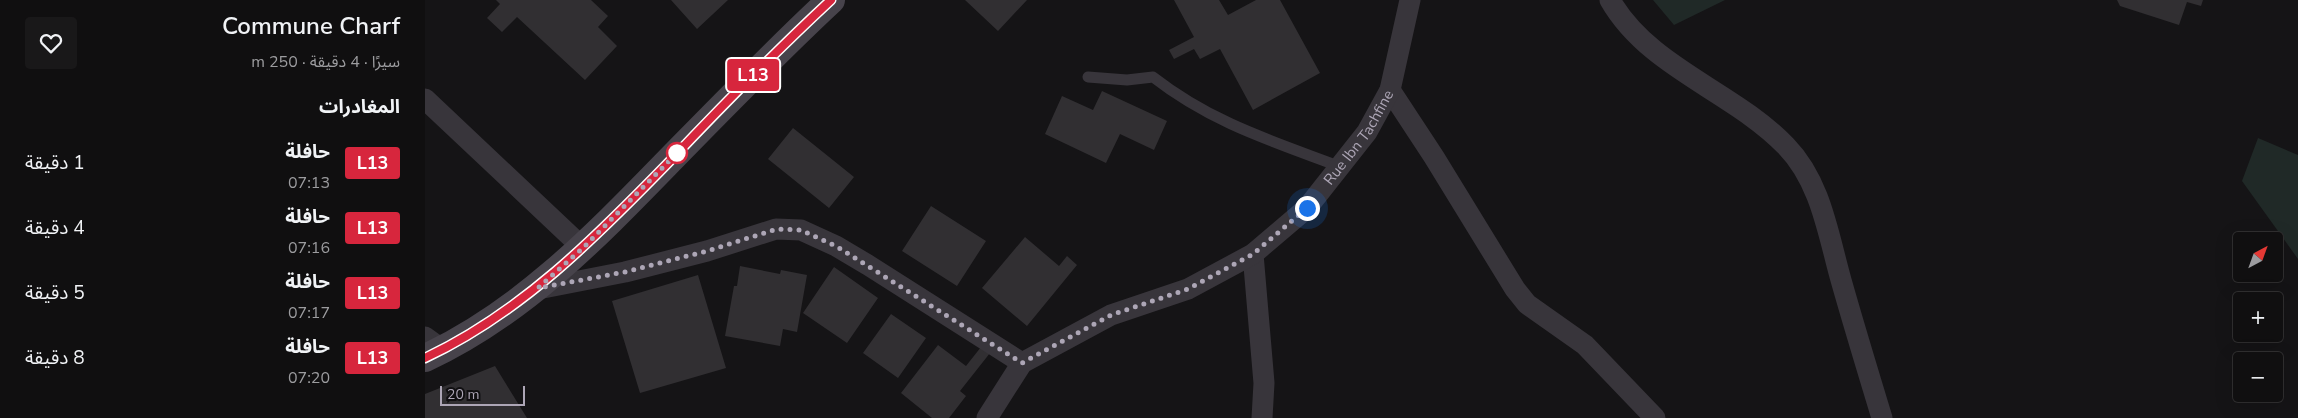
<!DOCTYPE html>
<html lang="ar">
<meta charset="utf-8">
<style>
body{margin:0;font-family:"Nunito Sans","Noto Sans Arabic",sans-serif;background:#191819;color:#f1f3f6;direction:rtl;height:100vh;display:flex;flex-direction:column;font-size:19px;white-space:nowrap}
*{box-sizing:border-box;margin:0}
p{font-size:16px;color:#9c9c9f}
.icon{flex:none;width:28px;height:28px;fill:none;stroke:currentColor;stroke-width:2;stroke-linecap:round;stroke-linejoin:round}
.map{position:relative;flex:1;overflow:hidden;direction:ltr}
.details{display:flex;flex-direction:column;background:#100f10;width:425px}
.details>*{flex:none}
.badge{padding:0 10px;border-radius:4px;font-size:18px;line-height:32px}
.needle{width:32px;rotate:41deg}
.controls{position:absolute;left:1808px;top:232px;display:grid;gap:10px}
.controls a{display:grid;place-items:center;width:50px;height:50px;border-radius:5px;background:#100f10;box-shadow:0 5px 20px #0002,0 0 0 1px #302f30;font-size:25px}
.scale{position:absolute;left:15px;bottom:12px;width:85px;box-sizing:border-box;padding-left:5px;border:2px solid #ada6b6;border-top:0;font-size:14px;line-height:18px;white-space:nowrap;color:#ada6b6;-webkit-text-stroke:4px #100f11;paint-order:stroke}
.you{position:absolute;width:25px;height:25px;margin:-12px;border:4px solid #fff;border-radius:50%;background:#1a73e8;box-shadow:0 0 0 8px #1a73e833}
.map>.badge{position:absolute;translate:-50% -50%;box-shadow:0 0 0 2px #fff}
h2{padding:0 25px;font-size:19px;line-height:45px}
.round{display:grid;place-items:center;flex:none;width:52px;height:52px;border-radius:5px;background:#191819}
.head{display:flex;align-items:center;justify-content:space-between;height:85px;padding:0 25px}
h1{font-size:24px;font-weight:600;line-height:38px}
ul{padding:0;list-style:none}
li{display:flex;align-items:center;gap:15px;height:65px;padding:0 25px}
li div{flex:1}
li b{display:block;font-size:19px}
li em{font-style:normal}
li .badge{min-width:55px;font-weight:700;text-align:center}
main{display:flex;flex:1;min-height:0}
.map>svg:first-child{display:block}
.green{fill:#202927}
.building{fill:#312f32}
.lines{fill:none;stroke-linecap:round;stroke-linejoin:round}
.lane{stroke:#38353b;stroke-width:11}
.street{stroke:#38353b;stroke-width:21}
.secondary{stroke:#47434b;stroke-width:28}
.line-casing{stroke:#fff;stroke-width:11}
.line{stroke:#d7263d;stroke-width:8}
.walk{stroke:#ada6b6;stroke-width:5;stroke-dasharray:0 9}
.stop-dot{fill:#fff;stroke:#d7263d;stroke-width:2.5}
.labels{text-anchor:middle;dominant-baseline:central;stroke-width:4;stroke-linejoin:round;paint-order:stroke}
.street-label{font-size:15px;fill:#ada6b6;stroke:#100f11}
</style>
<main>
<div class="map">
<svg width="1873" height="418" viewBox="0 0 1873 418">
<rect width="100%" height="100%" fill="#151416"/>
<path class="green" d="M1228,0H1300L1249,25Z
M1833,138L1873,155V259L1817,181Z"/>
<path class="building" d="M71,0H166L183,16L173,27L192,46L160,80L92,17L77,32L62,18L75,4Z
M246,0H303L272,29Z
M540,0H602L573,31Z
M749,0H794L803,15L831,0H855L895,73L828,110L795,49L775,59L769,49L749,59L744,50L769,37Z
M1692,0H1778L1776,6L1762,2L1754,25L1695,6Z
M677,91L742,121L729,150L695,134L681,163L620,134L637,96L668,110Z
M368,128L429,177L404,208L343,159Z
M506,206L561,241L532,286L477,251Z
M600,237L634,266L642,256L652,265L602,326L557,288Z
M315,266L355,274L356,270L382,275L372,332L358,329L355,346L300,336L309,286H312Z
M409,267L453,298L422,343L378,313Z
M273,275L301,368L215,393L187,301Z
M466,314L501,338L473,378L438,353Z
M513,345L541,366L556,347L565,353L535,391L541,396L524,418H507L476,393Z
M70,366L102,418H0V394Z"/>
<g class="lines">
<path class="lane" d="M663,77L702,80L728,77C787,123 847,141 916,167"/>
<g class="street">
<path d="M1185,0C1224,68 1308,91 1361,146C1396,182 1403,234 1416,280C1429,326 1443,372 1457,418"/>
<path d="M965,90L1009,157L1090,289L1102,304L1160,345L1230,418"/>
<path d="M0,99L158,248"/>
<path d="M828,254L839,383L837,418"/>
<path d="M113,289L200,272L282,251L351,229L376,230L411,246L443,265L597,363"/>
<path d="M0,337L18,350"/>
<path id="s1" d="M562,418L597,363L686,315L763,289L828,254L882,208L942,132L965,90L985,0"/>
</g>
<path class="secondary" d="M0,358C95,314 168,239 240,165C295,109 349,53 406,0"/>
</g>
<g class="lines">
<defs>
<path id="line" d="M0,358C96,313 170,238 243,163C296,107 350,52 406,0"/>
</defs>
<use href="#line" class="line-casing"/>
<use href="#line" class="line"/>
<path class="walk" d="M252,153L254,151L158,248L113,288L200,272L282,251L352,229L376,230L411,246L597,363L686,315L763,289L828,254L882,208"/>
</g>
<circle class="stop-dot" cx="252" cy="153" r="10"/>
<g class="labels">
<g class="street-label">
<text stroke="none"><textPath href="#s1" startOffset="480">Rue Ibn Tachfine</textPath></text>
</g>
</g>
</svg>
<div class="controls">
<a><svg class="needle" viewBox="-14 -14 28 28"><path d="M0-13l5 13h-10z" fill="#e53935"/><path d="M0 13l5-13h-10z" fill="#9c9c9f"/></svg></a>
<a>+</a>
<a>−</a>
</div>
<div class="scale">20 m</div>
<div class="you" style="left:882px;top:208px"></div>
<b class="badge" style="left:328px;top:75px;background:#d7263d;color:#fff">L13</b>
</div>
<section class="details">
<div class="head"><div><h1>Commune Charf</h1><p>سيرًا · 4 دقيقة · 250 m</p></div><a class="round"><svg class="icon" aria-label="heart" viewBox="0 0 24 24"><path d="M12 20l-8-8c-3-5 5-10 8-4 3-6 11-1 8 4z"/></svg></a></div>
<h2>المغادرات</h2>
<ul>
<li><span class="badge" style="background:#d7263d;color:#fff">L13</span><div><b>حافلة</b><p>07:13</p></div><em>1 دقيقة</em></li>
<li><span class="badge" style="background:#d7263d;color:#fff">L13</span><div><b>حافلة</b><p>07:16</p></div><em>4 دقيقة</em></li>
<li><span class="badge" style="background:#d7263d;color:#fff">L13</span><div><b>حافلة</b><p>07:17</p></div><em>5 دقيقة</em></li>
<li><span class="badge" style="background:#d7263d;color:#fff">L13</span><div><b>حافلة</b><p>07:20</p></div><em>8 دقيقة</em></li>
</ul>
</section>
</main>
